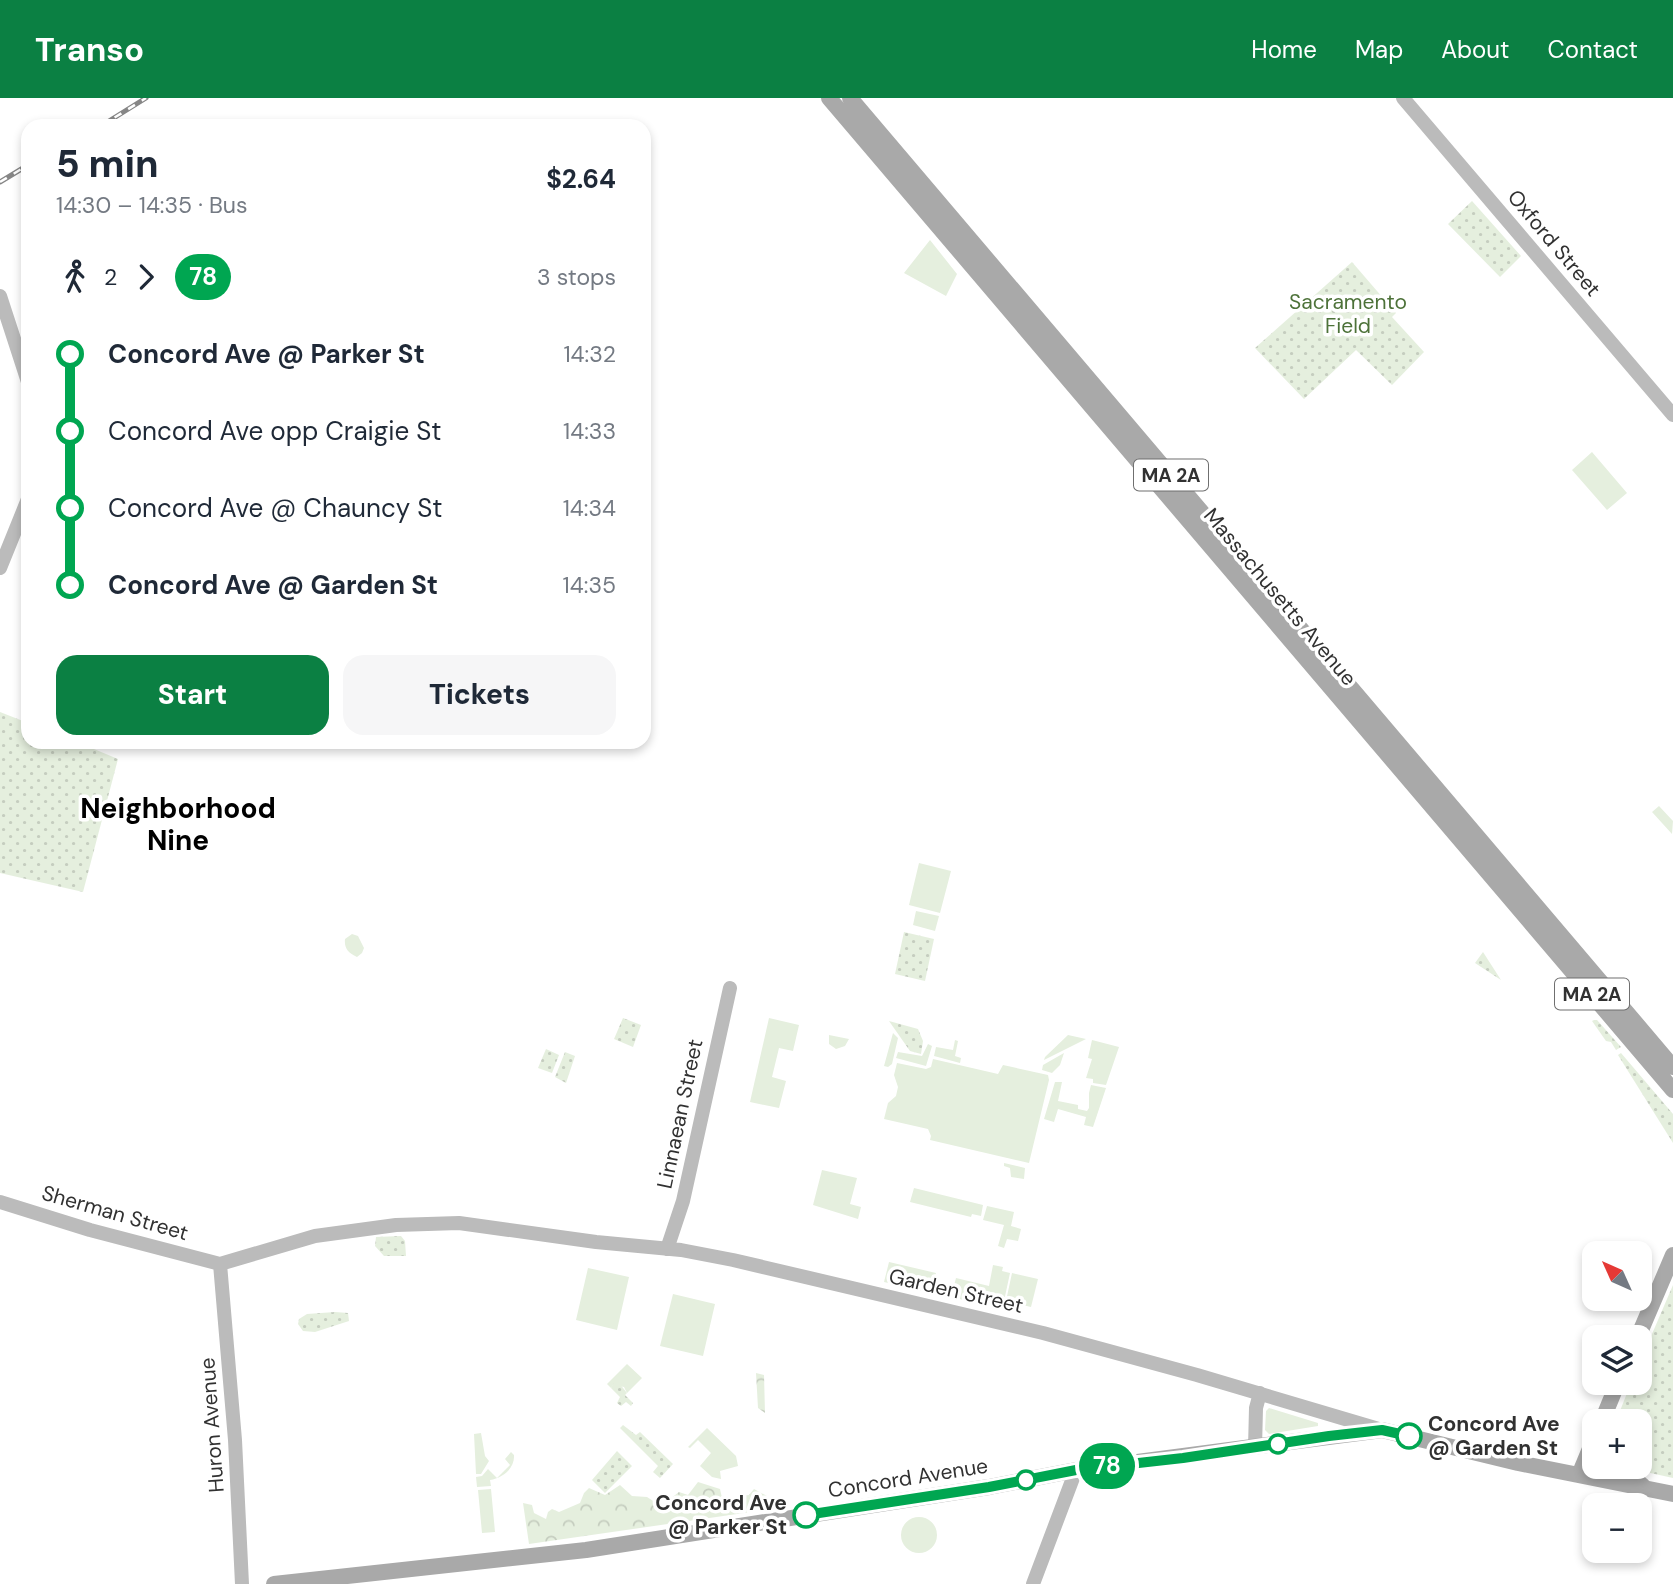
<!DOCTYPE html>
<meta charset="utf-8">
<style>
body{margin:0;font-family:"DM Sans",sans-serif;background:#f6f6f7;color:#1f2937;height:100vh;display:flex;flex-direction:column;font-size:26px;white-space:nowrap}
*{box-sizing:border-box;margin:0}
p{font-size:23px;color:#747a83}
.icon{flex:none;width:38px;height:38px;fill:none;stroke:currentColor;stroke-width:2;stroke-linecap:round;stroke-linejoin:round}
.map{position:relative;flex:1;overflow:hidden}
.side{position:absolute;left:21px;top:21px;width:630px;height:630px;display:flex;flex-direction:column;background:#fff;border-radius:21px;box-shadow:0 4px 10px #0003}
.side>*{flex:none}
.badge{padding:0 14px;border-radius:23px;font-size:24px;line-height:46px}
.needle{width:46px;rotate:315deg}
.controls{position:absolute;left:1582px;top:1143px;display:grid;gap:14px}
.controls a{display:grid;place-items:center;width:70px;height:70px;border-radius:14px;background:#fff;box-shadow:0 4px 10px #0003;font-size:35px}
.map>.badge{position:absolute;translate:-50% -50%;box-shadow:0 0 0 4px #fff}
.legs{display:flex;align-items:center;gap:10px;height:77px;padding:0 35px;font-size:23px}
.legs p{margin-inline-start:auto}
.headline{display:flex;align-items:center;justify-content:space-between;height:119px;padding:0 35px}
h1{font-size:38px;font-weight:800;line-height:52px}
.button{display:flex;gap:14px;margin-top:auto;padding:14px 35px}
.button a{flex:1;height:80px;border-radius:21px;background:#0b8043;color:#fff;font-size:28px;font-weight:800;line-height:80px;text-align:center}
.button a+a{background:#f6f6f7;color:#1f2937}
ul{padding:0 35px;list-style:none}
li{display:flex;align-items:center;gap:24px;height:77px;font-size:26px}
li i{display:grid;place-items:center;width:10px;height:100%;margin:0 9px;background:currentColor}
li i::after{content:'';width:18px;height:18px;margin:-9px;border:5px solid;border-radius:50%;background:#fff}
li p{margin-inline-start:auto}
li:first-child i{background:linear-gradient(#0000 50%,currentColor 0)}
li:last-child i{background:linear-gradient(currentColor 50%,#0000 0)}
header{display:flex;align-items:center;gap:42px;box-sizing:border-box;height:98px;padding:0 35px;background:#0b8043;color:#fff}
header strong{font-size:33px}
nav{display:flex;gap:38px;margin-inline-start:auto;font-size:24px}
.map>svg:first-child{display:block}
.grass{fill:#e5efde}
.forest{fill:url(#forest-crowns)}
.park{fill:url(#park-dots)}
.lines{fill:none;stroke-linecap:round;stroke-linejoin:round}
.secondary{stroke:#bbb;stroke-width:14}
.primary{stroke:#a9a9a9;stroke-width:16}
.rail-casing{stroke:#868686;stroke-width:5}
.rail{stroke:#fff;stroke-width:2.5;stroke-dasharray:8;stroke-linecap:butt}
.line-1-casing{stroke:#fff;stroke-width:16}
.line-1{stroke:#00a651;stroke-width:10}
.stop-1-dot{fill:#fff;stroke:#00a651;stroke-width:3.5}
.labels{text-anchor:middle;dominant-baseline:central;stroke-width:7;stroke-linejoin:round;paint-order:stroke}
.shield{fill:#fff;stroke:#6f6f6f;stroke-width:2}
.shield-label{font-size:19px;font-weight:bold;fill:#313131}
.street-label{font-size:21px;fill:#313131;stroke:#fff}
.park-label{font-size:21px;fill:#4d7239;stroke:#fff}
.stop-label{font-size:21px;font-weight:bold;fill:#313131;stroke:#fff;text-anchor:start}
.district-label{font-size:28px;font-weight:bold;fill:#000;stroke:#fff}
</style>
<header>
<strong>Transo</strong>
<nav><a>Home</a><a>Map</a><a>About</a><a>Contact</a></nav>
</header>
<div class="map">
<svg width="1673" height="1486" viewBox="0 0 1673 1486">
<defs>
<pattern id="forest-crowns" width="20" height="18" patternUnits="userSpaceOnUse" patternTransform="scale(1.75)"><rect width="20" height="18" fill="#e5efde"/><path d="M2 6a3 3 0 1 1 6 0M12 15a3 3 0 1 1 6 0" fill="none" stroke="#c5cdbf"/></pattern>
<pattern id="park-dots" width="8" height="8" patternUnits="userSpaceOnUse" patternTransform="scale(1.75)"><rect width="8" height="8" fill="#e5efde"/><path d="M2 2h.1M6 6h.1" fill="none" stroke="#c5cdbf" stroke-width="1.8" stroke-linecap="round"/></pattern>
</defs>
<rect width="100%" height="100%" fill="#fff"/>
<path class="grass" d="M930,142L957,176L946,198L904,175Z
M1592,354L1627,395L1607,412L1572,372Z
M1659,708L1673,723L1672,736L1652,714Z
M919,765L951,773L940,815L909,807Z
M916,813L939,818L935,833L913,827Z
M352,836L358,838L364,850L362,855L357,859C348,855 344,850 345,841Z
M769,920L799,927L793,953L779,950L772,979L786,983L779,1010L750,1004Z
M893,935L898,940L892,966L888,969L884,968Z
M829,937L849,941L845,948L836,951L829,946Z
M1068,937L1086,941L1044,962L1045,959Z
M955,942L958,943L955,958L961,960L960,965L934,958L936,949L953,952Z
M1092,942L1119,949L1106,987L1093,985V981L1086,980L1092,961L1088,960Z
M928,946L932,948L926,968L896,960L898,954L922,958Z
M1064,955L1060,967L1052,975L1042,972L1043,967Z
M933,961L998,976L1003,967L1048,977L1049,982L1029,1065L930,1042L931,1038L928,1031L884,1021L888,1005L896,998L898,989L894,977L897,965L926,971L931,969Z
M1055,984H1062L1058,1003L1078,1007V1011L1087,1013L1089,1010V995L1091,987L1106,990L1093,1029L1084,1027L1086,1019L1058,1011L1054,1024L1044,1021Z
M1004,1065L1025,1070L1024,1081L1011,1079L1010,1070L1004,1068Z
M822,1072L857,1080L850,1106L861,1109L858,1121L813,1107Z
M914,1090L983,1107L981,1118L972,1116L971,1119L910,1104Z
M987,1108L1014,1114L1011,1128L1021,1131L1018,1143L1007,1141L1004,1150L998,1148L1004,1127L983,1122Z
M889,1164L936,1175L931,1195L884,1184Z
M993,1167L1003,1169L1002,1173L1010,1175L1004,1203L994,1201V1204L990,1203L989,1208L951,1199L956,1180L989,1188Z
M588,1170L629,1179L617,1232L576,1222Z
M1012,1175L1038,1181L1031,1209L1006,1203Z
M673,1196L715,1206L703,1258L660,1248Z
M627,1266L642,1280L627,1295L624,1289L613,1287L611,1290L607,1286Z
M1269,1310L1318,1325V1328L1269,1336L1265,1332L1266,1313Z
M707,1330L736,1358L738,1368L720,1373L721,1381L712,1379L700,1368L711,1355L698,1342L690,1350L688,1349Z
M481,1335L485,1358L489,1363L481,1376H476L474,1336Z
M511,1354L514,1357C515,1370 503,1380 490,1382L491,1388L477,1389L476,1379L482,1378L488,1371L497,1380L510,1367L505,1361Z
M491,1391L495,1434L482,1435L478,1392Z
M901 1437a18 18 0 1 1 36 0a18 18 0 1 1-36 0Z"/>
<path class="forest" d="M756,1275L764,1277L765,1315L758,1310Z
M698,1384L720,1391L722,1400L749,1397L754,1391L767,1398L768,1404H754L751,1414L529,1446L523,1405L532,1407L534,1415L546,1421L548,1414L552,1411L559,1414L580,1405L584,1395L589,1390L605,1397L620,1387L632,1398L647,1399L661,1408L679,1394L688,1397Z"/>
<path class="park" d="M1472,103L1521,158L1500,179L1448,126Z
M1352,164L1396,215L1392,219L1424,254L1392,287L1356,252L1304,301L1255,250Z
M0,614L28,625V644H77L118,661L83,794L0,775Z
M904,834L934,841L925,883L895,876Z
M1483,854L1501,882L1475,865Z
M623,920L641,927L633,949L614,941Z
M1594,922H1597L1621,949L1616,952L1611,944L1606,943L1592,923Z
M889,923L918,931L923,943L921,956L910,953Z
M546,951L559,957L552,975L538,970Z
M565,954L575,958L566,985L555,979Z
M1621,955L1673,1016V1045L1618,957Z
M401,1138L405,1143L406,1158H384L375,1148L376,1139Z
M1673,1187V1380L1646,1374L1636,1369L1640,1368V1323H1616L1631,1285L1640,1284V1264Z
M335,1214L348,1215L349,1223L315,1234L303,1233L298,1226L299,1221L307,1216Z
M613,1286L619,1285L627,1295L625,1297L633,1305L631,1308L626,1304L621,1308L617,1305L620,1299L611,1290Z
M623,1327L636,1337L640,1334L673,1366L660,1380L653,1374L658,1368L620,1330Z
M617,1353L632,1368L605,1395L592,1382Z"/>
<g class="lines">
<path class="secondary" d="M1403,0L1673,317
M0,198L28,284
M0,470L28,401
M0,1104L90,1132L220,1166
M667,1151L683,1103L730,890
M220,1166L315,1138L396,1127L459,1125L596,1144L681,1152L733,1162L1043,1235L1197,1277L1382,1332
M220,1166L235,1342L242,1486
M1255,1350L1256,1310L1260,1295
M1033,1486L1076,1372"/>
<path class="primary" d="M829,0L1673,992
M850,0L1673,969
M1638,1239L1673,1157
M1602,1323L1618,1284
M1620,1368L1643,1388
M1579,1377L1594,1341
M274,1486L586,1452L989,1389L1076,1372L1382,1332L1518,1365L1673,1396"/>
<defs>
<path id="rail" d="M101,28L146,0
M0,84L28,67"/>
</defs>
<use href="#rail" class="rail-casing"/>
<use href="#rail" class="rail"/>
</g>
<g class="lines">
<defs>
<path id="line-1" d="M806,1417L989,1389L1076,1372L1183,1360L1329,1338L1382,1332L1409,1338"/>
</defs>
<use href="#line-1" class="line-1-casing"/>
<use href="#line-1" class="line-1"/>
</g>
<g class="stop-1-dot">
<circle cx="1409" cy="1338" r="12"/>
<circle cx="1278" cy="1346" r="9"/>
<circle cx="1026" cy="1382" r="9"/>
<circle cx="806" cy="1417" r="12"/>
</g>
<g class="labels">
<g class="shield">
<rect x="1134" y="361.5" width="74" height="31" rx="5"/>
<rect x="1555" y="880.5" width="74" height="31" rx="5"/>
</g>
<g class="shield-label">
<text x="1171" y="377">MA 2A</text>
<text x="1592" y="896">MA 2A</text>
</g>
<g class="street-label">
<text transform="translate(1554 145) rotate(50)">Oxford Street</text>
<text transform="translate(1280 499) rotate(50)">Massachusetts Avenue</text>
<text transform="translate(680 1016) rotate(-78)">Linnaean Street</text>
<text transform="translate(115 1115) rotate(16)">Sherman Street</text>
<text transform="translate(956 1193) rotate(13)">Garden Street</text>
<text transform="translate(212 1327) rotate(-94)">Huron Avenue</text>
<text transform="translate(908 1380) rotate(-9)">Concord Avenue</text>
</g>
<g class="park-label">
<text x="1348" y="204">Sacramento<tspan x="1348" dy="24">Field</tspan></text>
</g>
<g class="stop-label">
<text x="1428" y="1326">Concord Ave<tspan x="1428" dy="24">@ Garden St</tspan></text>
<text x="787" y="1405" text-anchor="end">Concord Ave<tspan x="787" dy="24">@ Parker St</tspan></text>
</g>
<g class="district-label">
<text x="178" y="710">Neighborhood<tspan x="178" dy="32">Nine</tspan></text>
</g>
</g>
</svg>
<div class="controls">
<a><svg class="needle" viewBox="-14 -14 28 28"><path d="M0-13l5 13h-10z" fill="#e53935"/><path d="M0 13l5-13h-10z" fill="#747a83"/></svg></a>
<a><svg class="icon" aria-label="layers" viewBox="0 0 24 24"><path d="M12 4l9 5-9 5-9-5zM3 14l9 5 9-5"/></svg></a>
<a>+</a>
<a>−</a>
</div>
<b class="badge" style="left:1107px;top:1368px;background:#00a651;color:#fff">78</b>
<section class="side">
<div class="headline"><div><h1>5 min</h1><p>14:30 – 14:35 · Bus</p></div><b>$2.64</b></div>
<div class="legs"><svg class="icon" aria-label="walk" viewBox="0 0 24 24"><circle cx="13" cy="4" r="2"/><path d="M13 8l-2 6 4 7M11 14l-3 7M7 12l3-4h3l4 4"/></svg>2<svg class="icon" aria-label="forward" viewBox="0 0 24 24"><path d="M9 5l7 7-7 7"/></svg><b class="badge" style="background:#00a651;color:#fff">78</b><p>3 stops</p></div>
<ul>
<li><i style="color:#00a651"></i><b>Concord Ave @ Parker St</b><p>14:32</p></li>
<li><i style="color:#00a651"></i><span>Concord Ave opp Craigie St</span><p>14:33</p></li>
<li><i style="color:#00a651"></i><span>Concord Ave @ Chauncy St</span><p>14:34</p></li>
<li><i style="color:#00a651"></i><b>Concord Ave @ Garden St</b><p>14:35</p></li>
</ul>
<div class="button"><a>Start</a><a>Tickets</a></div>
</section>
</div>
